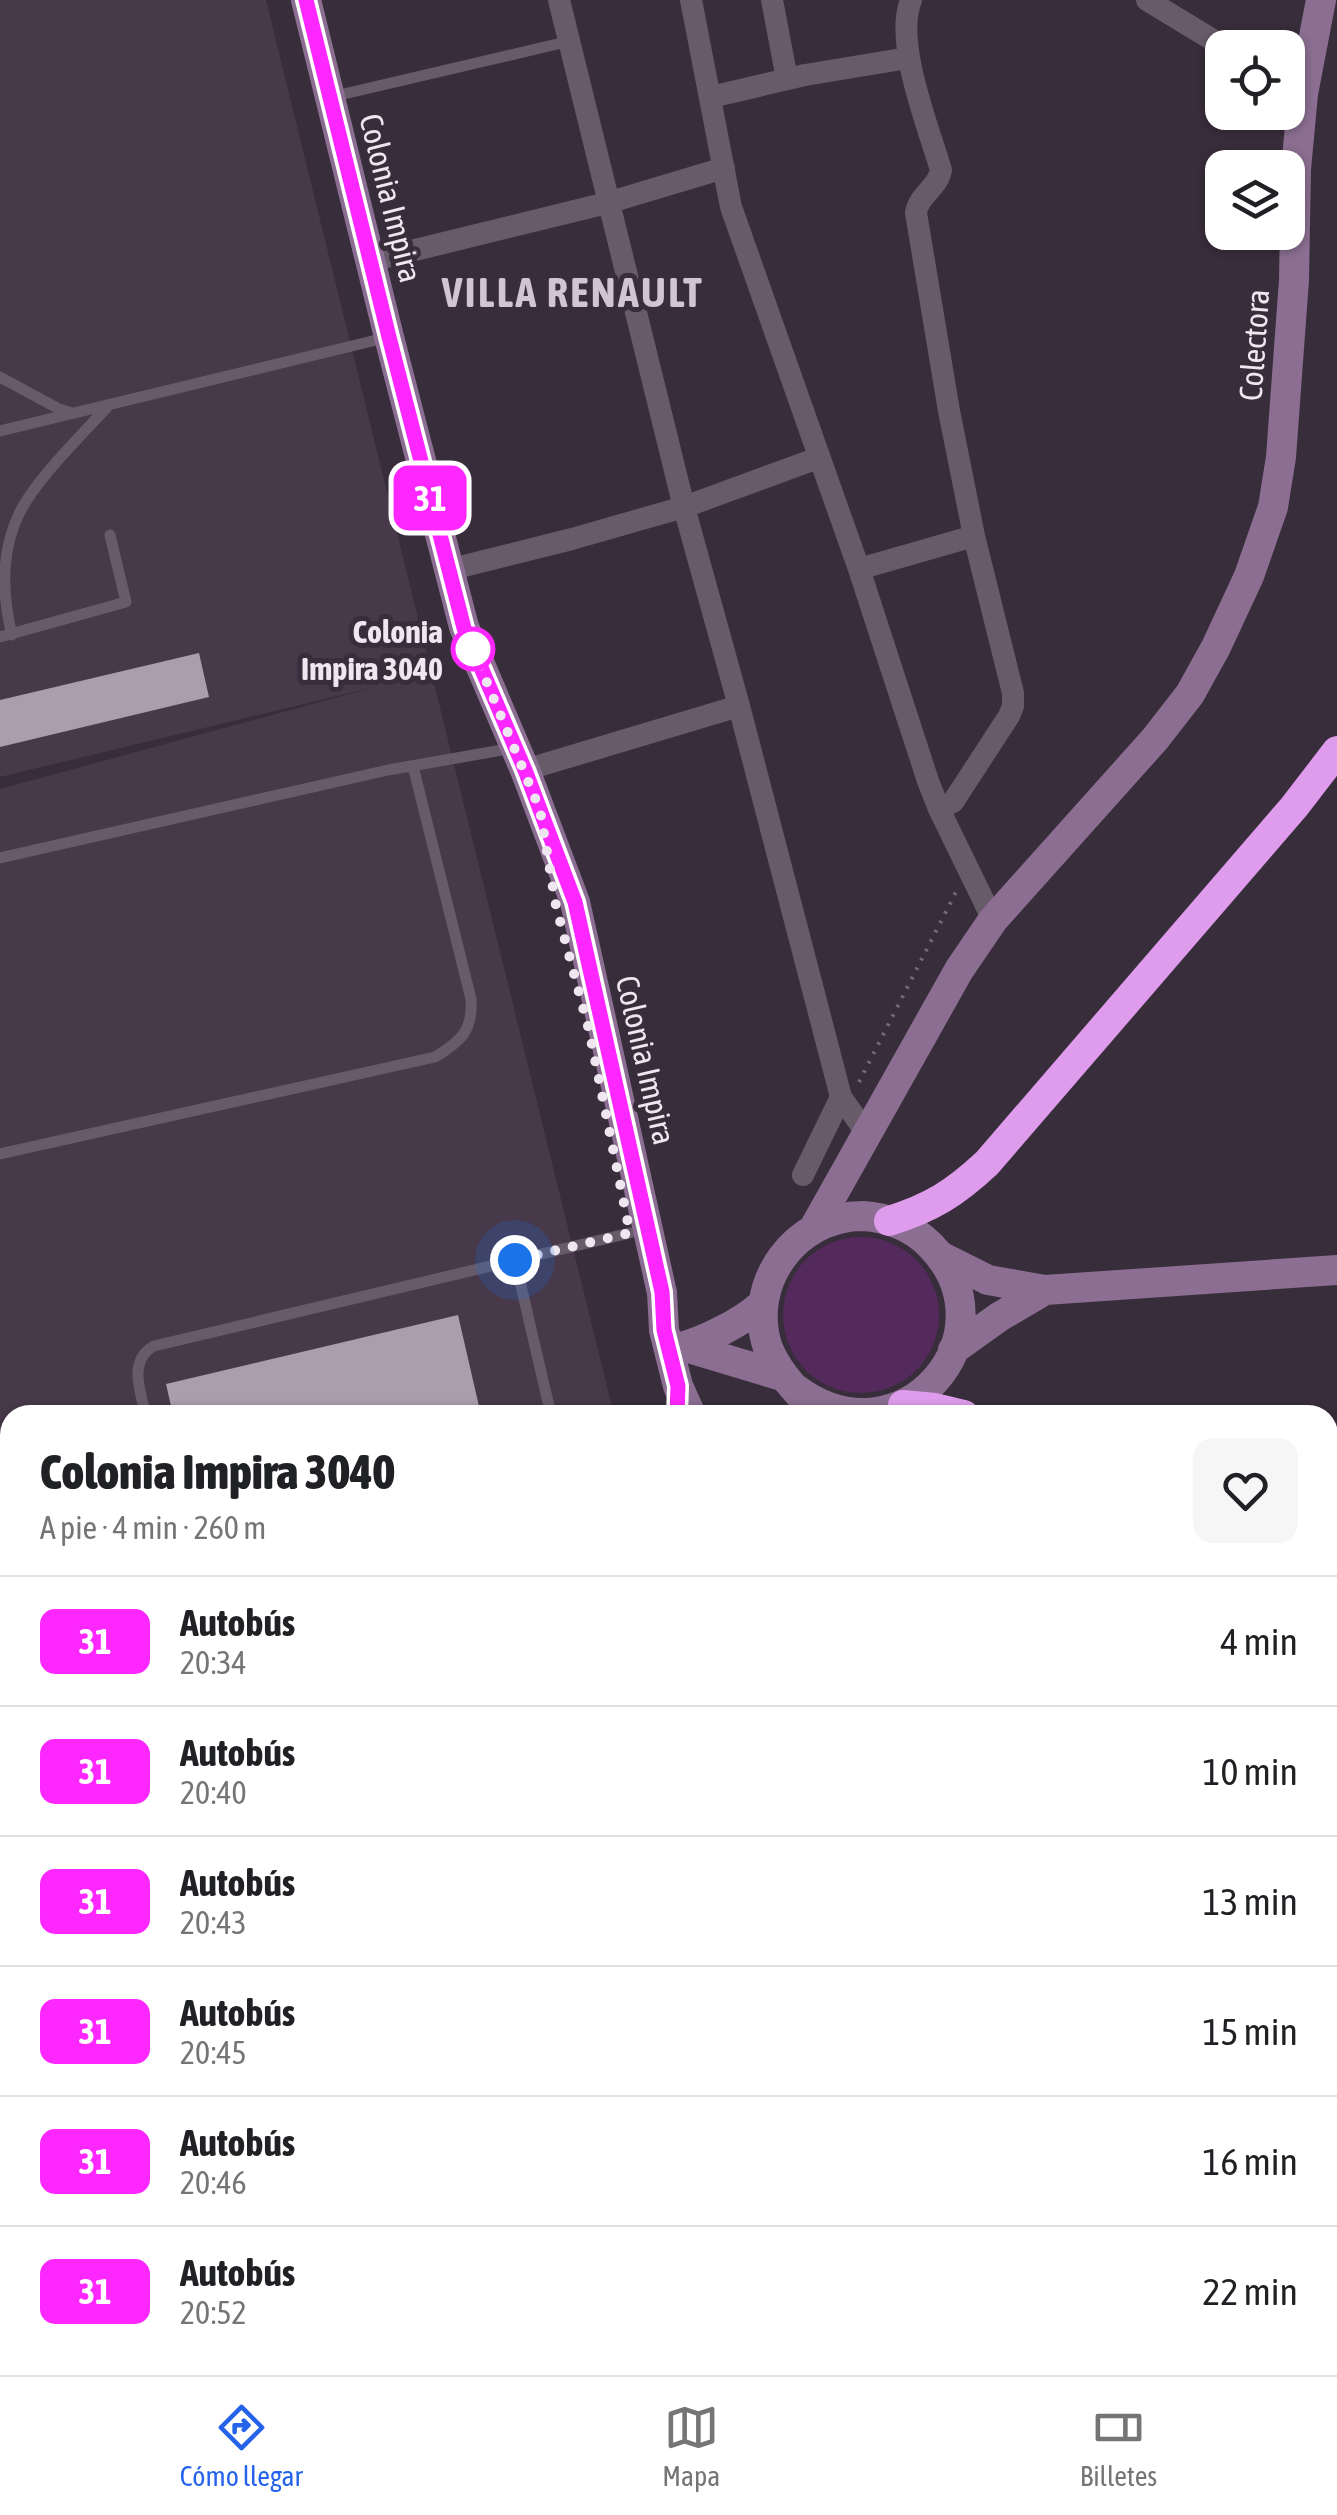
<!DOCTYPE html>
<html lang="es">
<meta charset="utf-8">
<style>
body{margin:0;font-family:"Asap Condensed",sans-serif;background:#f6f6f6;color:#202124;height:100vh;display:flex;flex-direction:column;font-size:38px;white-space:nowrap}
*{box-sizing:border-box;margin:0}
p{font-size:32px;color:#757577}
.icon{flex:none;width:55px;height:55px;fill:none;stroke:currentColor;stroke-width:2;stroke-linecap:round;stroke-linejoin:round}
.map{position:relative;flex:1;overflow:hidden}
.side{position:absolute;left:0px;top:1405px;width:1338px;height:970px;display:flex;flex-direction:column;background:#fff;border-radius:30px 30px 0 0;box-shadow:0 2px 8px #0004}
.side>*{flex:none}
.badge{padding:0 20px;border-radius:15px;font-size:35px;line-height:65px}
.fabs{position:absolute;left:1205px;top:30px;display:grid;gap:20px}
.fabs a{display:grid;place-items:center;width:100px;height:100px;border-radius:20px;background:#fff;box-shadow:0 2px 8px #0004;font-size:50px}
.you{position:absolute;width:50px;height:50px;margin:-25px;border:8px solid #fff;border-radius:50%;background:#1a73e8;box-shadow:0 0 0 15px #1a73e833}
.map>.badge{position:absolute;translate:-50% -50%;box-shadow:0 0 0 5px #fff}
.round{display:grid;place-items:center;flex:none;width:105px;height:105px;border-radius:20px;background:#f6f6f6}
.head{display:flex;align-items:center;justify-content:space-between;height:170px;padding:0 40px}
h1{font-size:48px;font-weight:800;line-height:75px}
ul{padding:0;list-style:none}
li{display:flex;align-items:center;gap:30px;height:130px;padding:0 40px;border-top:2px solid #e0e0e0}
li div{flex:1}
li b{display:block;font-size:38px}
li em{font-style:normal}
li .badge{min-width:110px;font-weight:700;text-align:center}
.dock{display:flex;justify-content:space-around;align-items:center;height:140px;border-top:2px solid #e0e0e0;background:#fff;font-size:28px;color:#757577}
.dock a{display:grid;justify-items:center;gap:5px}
.dock .selected{color:#2563eb}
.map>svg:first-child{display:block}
.built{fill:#47384a}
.green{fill:#542a5d}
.building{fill:#aa9dad}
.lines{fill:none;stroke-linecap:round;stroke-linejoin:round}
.path{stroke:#756b76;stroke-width:4;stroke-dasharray:2.5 8;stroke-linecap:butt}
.lane{stroke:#675b6a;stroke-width:11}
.street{stroke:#675b6a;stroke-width:22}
.secondary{stroke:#8b6e91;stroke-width:30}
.highway{stroke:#df9ced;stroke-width:30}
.line-casing{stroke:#fff;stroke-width:22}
.line{stroke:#fe27ff;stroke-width:15}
.walk{stroke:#eee7ef;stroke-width:10;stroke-dasharray:0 18}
.stop-dot{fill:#fff;stroke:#fe27ff;stroke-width:5}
.labels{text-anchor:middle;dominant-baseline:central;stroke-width:10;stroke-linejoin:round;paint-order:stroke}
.street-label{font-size:32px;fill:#eee7ef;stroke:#382d3a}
.stop-label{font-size:32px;font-weight:bold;fill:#eee7ef;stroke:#382d3a;text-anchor:end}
.district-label{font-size:42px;font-weight:bold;letter-spacing:2.5px;fill:#d1c4d4;stroke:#382d3a}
</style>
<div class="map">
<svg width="1337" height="2375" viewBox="0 0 1337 2375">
<rect width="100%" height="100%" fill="#382d3a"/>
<path class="built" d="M0,0H266L614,1415H10V2365H329L289,2375H0V789L375,687L0,777Z
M1328,1989L1337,1998V2375H951L948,2365H1328Z"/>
<path class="green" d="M783 1315a78 78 0 1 1 156 0a78 78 0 1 1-156 0Z"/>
<path class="building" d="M199,653L209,697L0,747V700Z
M458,1315L481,1415H173L166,1384Z"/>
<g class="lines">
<path class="path" d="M859,1082L957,890"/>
<path class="lane" d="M331,97L570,41
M0,377L59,409L72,413
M0,431L389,337
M12,635C2,595 1,552 19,514C35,480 82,435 108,406
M0,637L126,602L110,535
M0,858L388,770L514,748
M0,1154L435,1057C461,1041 473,1031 471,999L413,766
M515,1260L551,1415
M146,1415C140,1392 128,1360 154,1346L630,1233
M1328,2019L1337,2028
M1291,2375L1337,2363"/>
<path class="street" d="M559,0L684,507L739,706L841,1097L867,1134
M691,0L731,207L859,569L928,781L939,809L993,920
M772,0L787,79
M911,0C894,42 928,126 941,170C938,188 919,194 916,213L949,411L974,536L1013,693V706L1009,716L953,802L939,809
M1147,0L1226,48
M711,97L805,75L908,58
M370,261L607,203L724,168
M859,569L974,536
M448,570L572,539L684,507L818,458
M525,770L739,706
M803,1175L841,1097
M0,1853L10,1850
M247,2365L249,2375
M574,2365L576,2375"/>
<path class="secondary" d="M306,0L389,337L464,627L525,770L575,902L662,1293L664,1330L678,1386L691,1415
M814,1228L959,970L993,920L1155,739L1190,694L1216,647L1249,576L1273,507L1281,457L1294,280L1296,169L1303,94L1321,0
M940,1256L988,1280L1045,1290L1337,1270
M685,1347L785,1377
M670,1349C696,1346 744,1322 763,1303
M953,1350L999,1317L1045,1290
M796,1389C902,1468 1016,1334 931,1246C914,1228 888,1217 863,1216C795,1216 746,1284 768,1348C778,1374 800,1394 818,1415
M1328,1893L1337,1902
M911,2365L913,2375
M458,2375L502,2365"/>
<path class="highway" d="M889,1221C931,1208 955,1193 987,1163L1294,807L1337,751
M903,1405L935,1408L964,1415
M1328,1730L1337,1739"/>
</g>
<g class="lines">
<defs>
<path id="line" d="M306,0L389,337L464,628L525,770L575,902L662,1292L664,1330L678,1386L677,1415"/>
</defs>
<use href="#line" class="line-casing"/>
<use href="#line" class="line"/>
<path class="walk" d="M473,649L540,810L556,906L589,1030L630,1233L515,1260"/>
</g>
<circle class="stop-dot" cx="473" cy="649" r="20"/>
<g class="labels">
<g class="street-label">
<text transform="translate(391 198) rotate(76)">Colonia Impira</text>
<text transform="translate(1254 345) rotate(-86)">Colectora</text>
<text transform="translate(646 1060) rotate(77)">Colonia Impira</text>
</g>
<g class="stop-label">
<text x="443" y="631">Colonia<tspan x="443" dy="37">Impira 3040</tspan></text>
</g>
<g class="district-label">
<text x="573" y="292">VILLA RENAULT</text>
</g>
</g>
</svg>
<div class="fabs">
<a><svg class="icon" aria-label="locate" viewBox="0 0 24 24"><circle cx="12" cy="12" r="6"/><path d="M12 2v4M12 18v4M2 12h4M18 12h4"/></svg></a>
<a><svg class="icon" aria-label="layers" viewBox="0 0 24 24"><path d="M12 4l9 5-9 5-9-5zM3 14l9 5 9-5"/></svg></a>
</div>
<div class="you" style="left:515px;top:1260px"></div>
<b class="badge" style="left:430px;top:498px;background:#fe27ff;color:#fff">31</b>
<section class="side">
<div class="head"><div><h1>Colonia Impira 3040</h1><p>A pie · 4 min · 260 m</p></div><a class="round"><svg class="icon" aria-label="heart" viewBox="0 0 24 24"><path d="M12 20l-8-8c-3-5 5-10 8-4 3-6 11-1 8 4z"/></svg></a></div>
<ul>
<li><span class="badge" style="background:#fe27ff;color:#fff">31</span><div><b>Autobús</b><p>20:34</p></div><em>4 min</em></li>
<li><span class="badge" style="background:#fe27ff;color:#fff">31</span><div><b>Autobús</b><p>20:40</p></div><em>10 min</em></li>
<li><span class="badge" style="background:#fe27ff;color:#fff">31</span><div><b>Autobús</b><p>20:43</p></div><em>13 min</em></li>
<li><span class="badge" style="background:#fe27ff;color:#fff">31</span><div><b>Autobús</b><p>20:45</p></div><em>15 min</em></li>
<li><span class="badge" style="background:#fe27ff;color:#fff">31</span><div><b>Autobús</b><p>20:46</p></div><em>16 min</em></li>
<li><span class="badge" style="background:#fe27ff;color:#fff">31</span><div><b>Autobús</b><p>20:52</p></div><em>22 min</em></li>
</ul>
</section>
</div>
<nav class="dock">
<a class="selected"><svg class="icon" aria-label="directions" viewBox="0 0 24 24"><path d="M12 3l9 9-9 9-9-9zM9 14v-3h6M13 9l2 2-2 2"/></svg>Cómo llegar</a>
<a><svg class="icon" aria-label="map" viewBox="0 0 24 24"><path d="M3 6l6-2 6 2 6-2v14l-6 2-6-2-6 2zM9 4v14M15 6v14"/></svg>Mapa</a>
<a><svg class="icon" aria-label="tickets" viewBox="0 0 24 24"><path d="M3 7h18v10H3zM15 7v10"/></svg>Billetes</a>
</nav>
